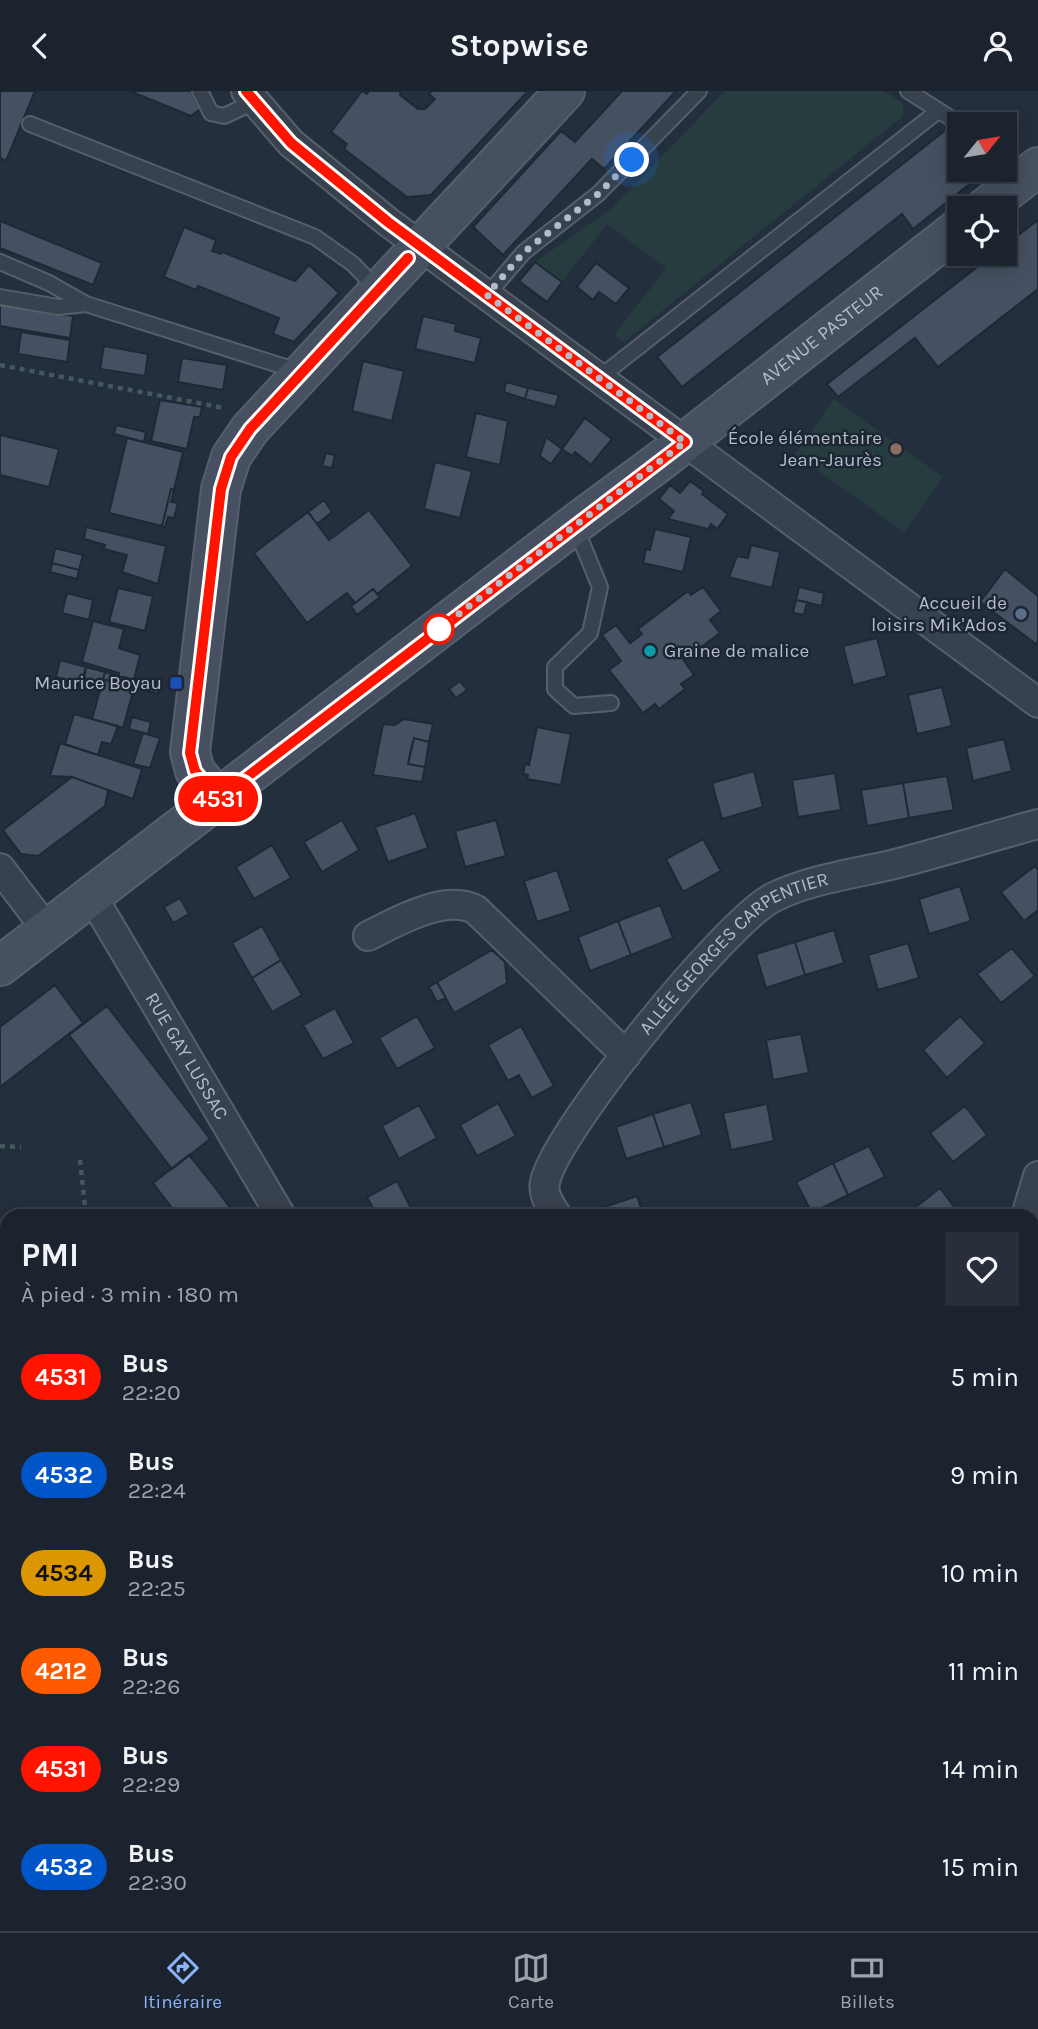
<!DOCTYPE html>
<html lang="fr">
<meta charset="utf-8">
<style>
body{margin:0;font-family:Karla,sans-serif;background:#282f3a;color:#f1f3f6;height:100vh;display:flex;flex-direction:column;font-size:26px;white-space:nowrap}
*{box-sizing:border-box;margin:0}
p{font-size:23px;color:#a0a4aa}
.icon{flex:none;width:38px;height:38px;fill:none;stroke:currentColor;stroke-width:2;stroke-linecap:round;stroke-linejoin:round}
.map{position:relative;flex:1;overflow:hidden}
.panel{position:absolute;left:0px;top:1118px;width:1040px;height:723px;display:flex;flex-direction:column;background:#1b232e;border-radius:21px 21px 0 0;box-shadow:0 4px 18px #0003,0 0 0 2px #39404a}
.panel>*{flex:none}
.badge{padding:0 14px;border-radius:23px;font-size:24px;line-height:46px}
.needle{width:46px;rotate:60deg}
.tools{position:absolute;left:947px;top:21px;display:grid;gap:14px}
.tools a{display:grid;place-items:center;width:70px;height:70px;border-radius:0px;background:#1b232e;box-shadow:0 4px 18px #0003,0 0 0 2px #39404a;font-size:35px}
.you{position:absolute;width:35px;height:35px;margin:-18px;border:5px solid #fff;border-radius:50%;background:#1a73e8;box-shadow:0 0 0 10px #1a73e833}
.map>.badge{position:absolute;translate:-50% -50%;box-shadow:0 0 0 4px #fff}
.round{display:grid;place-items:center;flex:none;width:74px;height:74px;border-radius:0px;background:#282f3a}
.headline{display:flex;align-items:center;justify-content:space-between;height:119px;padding:0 21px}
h1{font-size:33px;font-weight:700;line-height:52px}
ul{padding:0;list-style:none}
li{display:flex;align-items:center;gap:21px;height:98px;padding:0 21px}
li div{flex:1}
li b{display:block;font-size:26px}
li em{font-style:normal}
li .badge{min-width:77px;font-weight:700;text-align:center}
header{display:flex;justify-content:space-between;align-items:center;height:91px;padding:0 21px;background:#1b232e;font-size:32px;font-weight:700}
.dock{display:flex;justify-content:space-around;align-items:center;height:98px;border-top:2px solid #39404a;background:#1b232e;font-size:19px;color:#a0a4aa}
.dock a{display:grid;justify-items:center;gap:4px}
.dock .on{color:#8ab4f8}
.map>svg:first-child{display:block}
.green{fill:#263c3f}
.building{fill:#455162;stroke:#1f2835;stroke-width:2}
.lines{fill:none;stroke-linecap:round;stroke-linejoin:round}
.lane-casing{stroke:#565f6c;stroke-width:18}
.street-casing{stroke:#565f6c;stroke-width:32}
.secondary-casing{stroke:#565f6c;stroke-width:42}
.path{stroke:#44595c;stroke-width:4.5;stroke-dasharray:5 5;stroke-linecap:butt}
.lane{stroke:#38414e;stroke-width:14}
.street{stroke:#38414e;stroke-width:28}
.secondary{stroke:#465061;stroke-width:38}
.line-casing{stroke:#fff;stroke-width:16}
.line{stroke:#ff1400;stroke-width:10}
.walk{stroke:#b4bcc9;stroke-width:7;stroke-dasharray:0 12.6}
.education-dot{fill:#8d6e63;stroke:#1d2633;stroke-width:2.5}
.service-dot{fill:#5c6f8a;stroke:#1d2633;stroke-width:2.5}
.stop-dot{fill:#fff;stroke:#ff1400;stroke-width:3.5}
.culture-dot{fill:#0f9aa8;stroke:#1d2633;stroke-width:2.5}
.transit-dot{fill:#1a4fb4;stroke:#1d2633;stroke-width:2.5}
.labels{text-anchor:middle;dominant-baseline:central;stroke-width:5;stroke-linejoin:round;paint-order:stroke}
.street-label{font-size:19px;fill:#b4bcc9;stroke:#1d2633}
.poi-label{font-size:19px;fill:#b4bcc9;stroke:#1d2633;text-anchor:end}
</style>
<header><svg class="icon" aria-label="back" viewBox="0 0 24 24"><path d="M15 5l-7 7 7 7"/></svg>Stopwise<svg class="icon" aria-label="person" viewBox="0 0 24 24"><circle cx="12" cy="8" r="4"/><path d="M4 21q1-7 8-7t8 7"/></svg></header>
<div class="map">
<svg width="1038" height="1840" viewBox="0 0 1038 1840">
<rect width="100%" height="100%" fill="#242f3e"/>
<path class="green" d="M725,0H884L903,12V25L624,251L614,244L666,177L607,133L562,191L535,171L612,117Z
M834,308L943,386L904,441L795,363Z"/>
<path class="building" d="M0,0H35L6,70L0,67Z
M130,0H191L200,18L191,25Z
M362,0L367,3L369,0H398L401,2L400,4L418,18H425L435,8L429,3L432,0H528L431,104L407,106L344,58L347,53L331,41Z
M622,0H676L604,78L592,68L503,164L473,136L561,40L575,51Z
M947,38L959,55V79H977L981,84L913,138L902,123L682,296L657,266Z
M1038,129V198L938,276L915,247L838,306L827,293L994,163H1004V155Z
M0,130L102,172L93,194L0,157Z
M184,136L216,149L212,160L221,163L222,161L295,190L309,174L339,202L294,251L273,243L279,227L198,195L196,199L164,186Z
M535,171L562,191L547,211L519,190Z
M596,172L629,197L616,213L599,201L593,209L577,196Z
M0,213L73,225L70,247L0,235Z
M423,225L456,233L455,240L481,247L475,272L415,258Z
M21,241L70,249L67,271L18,263Z
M104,255L148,263L145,285L100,278Z
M182,267L227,274L223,299L178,291Z
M363,270L404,280L392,330L352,320Z
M506,291L528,297L525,308L504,301Z
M528,297L559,304L555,316L525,308Z
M160,309L202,316L200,326H194L187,358L151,350Z
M476,322L508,330L500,374L466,366Z
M585,327L612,348L591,374L575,361L572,365L562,358Z
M116,334L146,341L144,351L114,343Z
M0,344L59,358L49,396L0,384Z
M546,346L562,358L551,373L540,365Z
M127,347L183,361L174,399L171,398L162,435L109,422Z
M326,362L335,364L332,377L322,375Z
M435,371L472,380L460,427L424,418Z
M690,390L704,400L702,403L728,423L717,438L711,433L708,438L668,428L674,420L659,408L670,394L680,402Z
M171,398L174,399L171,411L178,412L174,427L168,426L165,436L162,435Z
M324,409L332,421L317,433L308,421Z
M369,419L412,475L377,503L373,498L355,512L347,502L307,532L254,462L308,421L329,449Z
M86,436L166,455L158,493L122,481L127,464L104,458L105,454L84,448Z
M655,438L691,446L683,481L643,472L646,458L650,459Z
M751,454L780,461L772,497L729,486L737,465L748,467Z
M55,457L83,464L79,479L52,472Z
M52,472L79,479L77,488L50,481Z
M1005,478L1038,505V550L1036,553L980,511Z
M703,496L721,520L710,529L720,542L693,562L689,557L680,564L694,584L681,593L685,598L659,618L655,613L643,622L609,579L621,570L602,544L616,534L630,552L642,543L638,538L688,500L691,504Z
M799,496L824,502L822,515L796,509Z
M118,497L153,505L145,540L109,531Z
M373,498L380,506L357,524L351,515Z
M67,502L93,509L89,529L62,522Z
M796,509L807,511L804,524L793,522Z
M93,530L124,538L119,557L140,564L134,589L119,585V582L82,571Z
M877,547L887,585L853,594L843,555Z
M60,569L86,576L81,593L56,586Z
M86,576L105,581L103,588L134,597L123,637L92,628L102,592L84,587Z
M105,581L160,596L158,603L103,588Z
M460,590L467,599L456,607L449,598Z
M942,596L952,635L917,643L908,604Z
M74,623L118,635L111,653L102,651L98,664L65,653Z
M132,626L151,631L148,643L129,638Z
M404,628L433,633L429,651L414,647L411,658L408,673L425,676L422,691L373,684L383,633L395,634Z
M537,636L571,643L561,694L527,688L528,684L523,683L525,673L529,674Z
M143,642L160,647L150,677L133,673Z
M414,647L429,651L425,676L408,673Z
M1004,648L1012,680L973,690L966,657Z
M60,652L142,678L133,708L72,686L50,685Z
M754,680L763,716L722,728L712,692Z
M835,682L841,719L798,726L792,689Z
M947,685L954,719L909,727L903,692Z
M72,686L108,699L105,715L38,765L21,763L3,739Z
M903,692L909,727L867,735L861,699Z
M415,722L428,757L388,771L375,736Z
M342,729L359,759L322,781L304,751Z
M496,729L506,765L465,776L455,740Z
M703,748L721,780L683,801L666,768Z
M272,754L291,787L254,808L236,776Z
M1035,775L1038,779V819L1024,830L1001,801Z
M557,779L571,820L537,831L524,790Z
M960,795L971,830L929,843L919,808Z
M180,807L189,823L173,832L164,816Z
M660,814L673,847L631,864L618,830Z
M618,830L631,864L590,880L578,846Z
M262,835L281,869L252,887L232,852Z
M834,839L844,872L805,884L795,851Z
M795,851L805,884L766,897L756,863Z
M908,852L919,887L878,899L868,864Z
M1012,857L1035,885L1001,912L977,883Z
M492,859L505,871L507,892L454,922L437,891Z
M281,869L302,904L272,921L252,887Z
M437,891L446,907L437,911L429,896Z
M55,894L83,932L0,996V936Z
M107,915L210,1048L172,1078L69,944Z
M335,917L354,952L323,968L303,934Z
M417,925L435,957L397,978L379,947Z
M960,925L985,952L947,987L923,959Z
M521,935L554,995L532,1007L519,984L508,990L488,954Z
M801,943L809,982L773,989L766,949Z
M691,1011L702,1044L664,1056L653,1023Z
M498,1012L516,1045L477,1065L460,1034Z
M767,1013L774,1050L731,1059L723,1022Z
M419,1014L437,1047L399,1068L382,1035Z
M965,1015L987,1044L953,1071L930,1042Z
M653,1023L664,1056L626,1068L616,1036Z
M869,1055L885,1086L848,1104L833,1072Z
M189,1064L217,1099L236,1125H178L153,1092Z
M833,1072L848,1104L812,1122L796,1091Z
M397,1090L415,1125H377L367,1106Z
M940,1097L961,1125H908L907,1123Z
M637,1105L644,1125H601L598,1118Z
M0,1299L7,1308V1377L0,1368Z
M1032,1405L1038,1411V1440L1032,1445Z
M7,1643V1669L0,1657V1648Z
M7,1818V1834H103L110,1840H12L0,1829V1826Z
M188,1834H226L221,1840H195Z
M416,1834H457L454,1840H422L423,1838Z
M679,1834H734L731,1840H678Z"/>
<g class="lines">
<defs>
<path id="lane" d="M200,0L211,22L224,25L254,11
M908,0L960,33
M30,33L315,146L353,173L377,198
M0,171L49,192L86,213L298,280
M487,204L524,161L598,103L699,0
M0,206L58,216L86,213
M599,287L938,20
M575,435L600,496L590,542L555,576V598L574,615L611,612
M911,1840L912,1834"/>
<g id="street">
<path d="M246,0L291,52L388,131L1038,612"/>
<path d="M0,777L47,839"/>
<path id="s1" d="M92,805L281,1125"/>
<path d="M368,845C396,831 446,802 476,819L626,964"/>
<path id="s2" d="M557,1125C551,1115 542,1104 545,1091C555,1041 726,831 772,807C809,788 854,783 895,773C943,761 990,746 1038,733"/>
<path d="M1026,1125L1038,1085"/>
<path d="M1032,1361L1038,1363"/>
<path d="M0,1475L7,1488"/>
<path d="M1032,1552L1038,1551"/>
<path d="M0,1745L7,1743"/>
<path d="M338,1834L347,1840"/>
<path d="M821,1840L822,1834"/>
</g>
<g id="secondary">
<path d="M985,117L1038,76"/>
<path d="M218,708L195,680L190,661L221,398L231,366L250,338L565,0"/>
<path id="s3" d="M0,875L575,433L663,368L959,137"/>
</g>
</defs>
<use href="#lane" class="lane-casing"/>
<use href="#street" class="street-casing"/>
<use href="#secondary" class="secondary-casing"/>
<path class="path" d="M0,274L224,317
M0,1055L21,1056
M80,1069L86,1125
M0,1148L7,1145
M0,1186L7,1195
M1032,1238L1038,1220
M1032,1784L1038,1809
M1030,1834L1032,1840
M275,1840L280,1834
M470,1840L475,1834
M788,1840L790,1834
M864,1840L865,1834"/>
<use href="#lane" class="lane"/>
<use href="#street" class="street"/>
<use href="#secondary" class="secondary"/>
</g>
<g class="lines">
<defs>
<path id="line" d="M246,0L291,52L388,131L685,351L218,708L195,680L190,662L221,398L231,366L250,338L408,167"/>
</defs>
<use href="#line" class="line-casing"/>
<use href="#line" class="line"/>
<path class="walk" d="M439,538L685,351L487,204L524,161L598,103L632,69"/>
</g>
<circle class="education-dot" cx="896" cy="358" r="7"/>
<circle class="service-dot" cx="1021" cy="523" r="7"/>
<circle class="stop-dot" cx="439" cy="538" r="14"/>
<circle class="culture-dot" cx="650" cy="560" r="7"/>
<rect class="transit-dot" x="169" y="585" width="14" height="14" rx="3.5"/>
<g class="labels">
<g class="street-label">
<text stroke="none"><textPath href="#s3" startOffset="1036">AVENUE PASTEUR</textPath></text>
<text stroke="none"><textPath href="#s2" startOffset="340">ALLÉE GEORGES CARPENTIER</textPath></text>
<text stroke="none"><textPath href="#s1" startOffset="186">RUE GAY LUSSAC</textPath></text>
</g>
<g class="poi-label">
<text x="882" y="347">École élémentaire<tspan x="882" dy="22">Jean-Jaurès</tspan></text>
<text x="1007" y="512">Accueil de<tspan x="1007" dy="22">loisirs Mik'Ados</tspan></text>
<text x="664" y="560" text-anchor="start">Graine de malice</text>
<text x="162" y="592">Maurice Boyau</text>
</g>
</g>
</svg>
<div class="tools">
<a><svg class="needle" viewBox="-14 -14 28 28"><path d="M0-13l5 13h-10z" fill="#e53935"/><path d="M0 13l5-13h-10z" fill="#a0a4aa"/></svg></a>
<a><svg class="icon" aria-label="locate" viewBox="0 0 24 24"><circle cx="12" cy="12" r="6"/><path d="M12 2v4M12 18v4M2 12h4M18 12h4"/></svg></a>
</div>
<div class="you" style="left:632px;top:69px"></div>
<b class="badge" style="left:218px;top:708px;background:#ff1400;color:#fff">4531</b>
<section class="panel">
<div class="headline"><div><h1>PMI</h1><p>À pied · 3 min · 180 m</p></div><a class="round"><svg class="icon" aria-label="heart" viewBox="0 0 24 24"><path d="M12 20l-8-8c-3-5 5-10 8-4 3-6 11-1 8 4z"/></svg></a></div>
<ul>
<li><span class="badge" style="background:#ff1400;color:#fff">4531</span><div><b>Bus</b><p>22:20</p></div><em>5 min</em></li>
<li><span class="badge" style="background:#0055c8;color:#fff">4532</span><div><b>Bus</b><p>22:24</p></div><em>9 min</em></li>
<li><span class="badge" style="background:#dc9600;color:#111">4534</span><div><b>Bus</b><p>22:25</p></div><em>10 min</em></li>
<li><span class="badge" style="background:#ff5a00;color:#fff">4212</span><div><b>Bus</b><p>22:26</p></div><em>11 min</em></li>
<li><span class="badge" style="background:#ff1400;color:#fff">4531</span><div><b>Bus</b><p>22:29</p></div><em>14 min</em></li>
<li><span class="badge" style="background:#0055c8;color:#fff">4532</span><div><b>Bus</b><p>22:30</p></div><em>15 min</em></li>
</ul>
</section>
</div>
<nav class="dock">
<a class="on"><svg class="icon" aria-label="directions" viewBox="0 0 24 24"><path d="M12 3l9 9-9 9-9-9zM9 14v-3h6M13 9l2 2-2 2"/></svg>Itinéraire</a>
<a><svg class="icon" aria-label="map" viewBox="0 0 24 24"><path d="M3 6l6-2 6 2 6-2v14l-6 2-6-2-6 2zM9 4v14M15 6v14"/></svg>Carte</a>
<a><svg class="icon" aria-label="tickets" viewBox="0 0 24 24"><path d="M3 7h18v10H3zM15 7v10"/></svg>Billets</a>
</nav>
